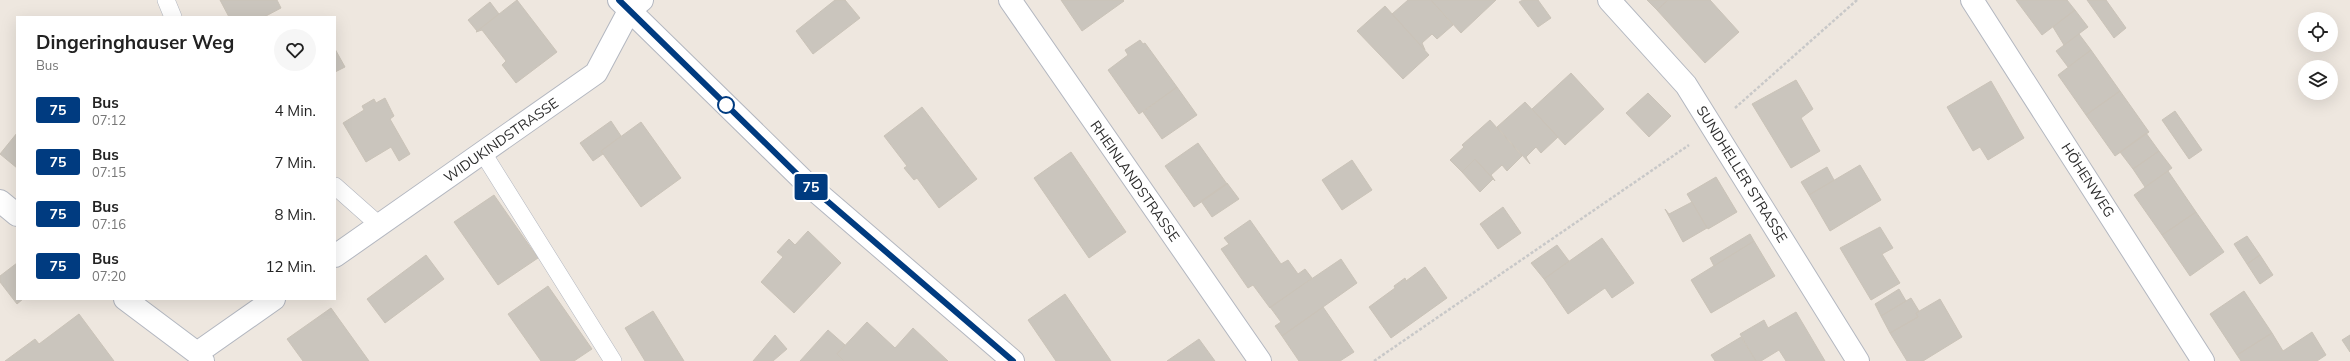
<!DOCTYPE html>
<html lang="de">
<meta charset="utf-8">
<style>
body{margin:0;font-family:Mulish,sans-serif;background:#f6f6f6;color:#222;height:100vh;display:flex;flex-direction:column;font-size:15px;white-space:nowrap}
*{box-sizing:border-box;margin:0}
p{font-size:13px;color:#767676}
.icon{flex:none;width:22px;height:22px;fill:none;stroke:currentColor;stroke-width:2;stroke-linecap:round;stroke-linejoin:round}
.map{position:relative;flex:1;overflow:hidden}
.panel{position:absolute;left:16px;top:16px;width:320px;height:284px;display:flex;flex-direction:column;background:#fff;border-radius:0px;box-shadow:0 4px 16px #0002}
.panel>*{flex:none}
.badge{padding:0 8px;border-radius:3px;font-size:14px;line-height:26px}
.controls{position:absolute;left:2298px;top:12px;display:grid;gap:8px}
.controls a{display:grid;place-items:center;width:40px;height:40px;border-radius:50%;background:#fff;box-shadow:0 4px 16px #0002;font-size:20px}
.map>.badge{position:absolute;translate:-50% -50%;box-shadow:0 0 0 2px #fff}
.round{display:grid;place-items:center;flex:none;width:42px;height:42px;border-radius:21px;background:#f6f6f6}
.summary{display:flex;align-items:center;justify-content:space-between;height:68px;padding:0 20px}
h1{font-size:19px;font-weight:700;line-height:30px}
ul{padding:0;list-style:none}
li{display:flex;align-items:center;gap:12px;height:52px;padding:0 20px}
li div{flex:1}
li b{display:block;font-size:15px}
li em{font-style:normal}
li .badge{min-width:44px;font-weight:700;text-align:center}
.map>svg:first-child{display:block}
.building{fill:#cac5bd;stroke:#cac3b8}
.lines{fill:none;stroke-linecap:round;stroke-linejoin:round}
.lane-casing{stroke:#b3b7c0;stroke-width:18}
.street-casing{stroke:#b3b7c0;stroke-width:24}
.path{stroke:#c8c8c8;stroke-width:2.5;stroke-dasharray:3 2;stroke-linecap:butt}
.lane{stroke:#fff;stroke-width:17}
.street{stroke:#fff;stroke-width:22}
.line-casing{stroke:#fff;stroke-width:9}
.line{stroke:#003b80;stroke-width:6}
.stop-dot{fill:#fff;stroke:#003b80;stroke-width:2}
.labels{text-anchor:middle;dominant-baseline:central;stroke-width:3;stroke-linejoin:round;paint-order:stroke}
.street-label{font-size:14px;fill:#2d2d2d;stroke:#fff}
</style>
<div class="map">
<svg width="2350" height="361" viewBox="0 0 2350 361">
<rect width="100%" height="100%" fill="#eee7df"/>
<path class="building" d="M220,0H277L281,8L264,17H229Z
M517,0L557,52L516,83L502,65L506,61L482,30L476,32Z
M835,0H845L860,18L813,54L796,31Z
M1061,0H1123L1124,1L1082,31Z
M1408,0H1431L1453,25L1437,39L1432,34L1422,43L1425,50L1392,14Z
M1431,0H1496L1461,33Z
M1523,0H1538L1551,18L1538,27L1519,2Z
M1647,0H1668L1657,10Z
M1668,0H1710L1739,32L1705,63L1657,10Z
M2016,0H2067L2075,10L2042,35Z
M2087,0H2106L2126,28L2114,38Z
M490,2L499,14L477,31L468,20Z
M1385,6L1429,55L1403,79L1357,31Z
M2075,10L2088,27L2064,45L2053,27Z
M2079,34L2091,50L2068,67L2056,51Z
M1140,40L1143,44L1145,43L1177,87L1139,114L1108,70L1128,55L1125,50Z
M335,49L345,67L335,72Z
M2091,50L2120,91L2086,115L2058,75Z
M1571,73L1604,109L1565,145L1532,109Z
M1796,80L1813,109L1801,118L1820,151L1791,168L1752,104Z
M1991,81L2024,138L1988,160L1980,147L1973,151L1947,107Z
M1177,87L1197,115L1162,139L1143,112Z
M2120,91L2149,132L2115,156L2086,115Z
M1648,93L1671,116L1649,137L1626,113Z
M385,98L394,116L390,119L410,154L399,161L391,147L366,162L343,123L364,110L362,106L374,99L376,103Z
M1525,102L1558,137L1541,153L1536,147L1526,157L1530,164L1497,127Z
M922,107L977,179L939,208L917,178L914,180L904,168L907,166L884,136Z
M2175,111L2202,150L2189,159L2162,120Z
M1490,120L1522,156L1507,171L1502,165L1491,175L1495,181L1475,159L1462,172L1450,160L1464,147L1462,145Z
M611,121L621,136L601,151L603,154L593,161L580,143Z
M641,122L681,178L641,207L601,151Z
M17,133V168L0,154Z
M2146,133L2159,151L2133,169L2120,152Z
M1198,143L1227,184L1194,207L1165,166Z
M2159,151L2172,168L2145,187L2133,169Z
M1071,152L1126,232L1089,258L1034,178Z
M1475,159L1493,179L1480,192L1462,172Z
M1352,160L1372,190L1342,210L1322,180Z
M1860,165L1881,200L1830,231L1809,195Z
M1827,167L1834,180L1809,195L1801,182Z
M2168,171L2196,212L2162,235L2134,195Z
M1716,177L1737,212L1708,229L1687,194Z
M1227,183L1239,199L1212,217L1201,201Z
M494,195L538,258L498,285L454,222Z
M1692,202L1707,228L1683,242L1665,209L1669,214Z
M1503,207L1521,233L1498,249L1480,224Z
M2196,212L2224,252L2190,276L2162,235Z
M1250,220L1281,264L1288,260L1298,274L1305,269L1312,278L1270,308L1253,285L1248,288L1221,249L1229,244L1224,238Z
M1880,227L1893,248L1882,254L1900,283L1871,300L1840,248Z
M808,231L841,263L794,313L761,282L783,257L777,252L789,239L795,245Z
M1750,234L1754,241L1714,266L1710,258Z
M2247,236L2260,255L2247,264L2234,244Z
M1602,238L1634,283L1612,298L1605,288L1568,314L1544,279Z
M1754,241L1775,276L1711,313L1691,280Z
M1557,245L1569,261L1544,279L1531,263Z
M426,255L444,279L385,323L367,299Z
M2260,255L2273,275L2260,284L2247,264Z
M1341,259L1357,283L1282,336L1275,326L1281,322L1270,307Z
M17,263V299H23L17,304L0,282V276Z
M1425,267L1447,298L1391,338L1369,307L1395,288L1394,286L1405,278L1406,281Z
M548,286L592,349L574,361H541L508,314Z
M1899,289L1906,301L1881,316L1875,304Z
M2244,291L2272,333L2237,355L2210,314Z
M1065,294L1111,361H1056L1028,320Z
M1911,298L1919,311L1916,313L1918,317L1890,333L1881,316Z
M1940,299L1962,337L1923,361H1907L1890,333L1918,317L1916,313Z
M1323,307L1354,352L1340,361H1299L1282,336Z
M331,308L369,361H303L287,339Z
M653,311L684,361H645L625,328Z
M1796,312L1825,361H1786L1779,350L1761,361H1756L1740,334L1764,320L1768,328Z
M79,314L114,361H5L35,339L39,344Z
M867,322L895,348L913,328L948,361H844L837,354Z
M828,330L845,345L837,354L844,361H800Z
M2312,332L2326,355L2317,361H2241L2237,355L2272,333L2283,351Z
M775,335L787,349L773,361H753Z
M2350,335V352L2342,340Z
M1741,337L1756,361H1715L1711,355Z
M1199,339L1215,361H1167Z"/>
<g class="lines">
<defs>
<path id="lane" d="M166,0L173,17
M483,153L613,361
M335,186L379,225"/>
<path id="street" d="M619,0L805,182L1013,361
M1010,0L1260,361
M1609,0L1686,85L1858,361
M1972,0L2203,361
M0,201L17,215
M335,256L596,73L629,11L642,0
M125,299L197,353L203,361
M197,353L274,299"/>
</defs>
<use href="#lane" class="lane-casing"/>
<use href="#street" class="street-casing"/>
<path class="path" d="M1735,108L1857,0
M1374,361L1689,145"/>
<use href="#lane" class="lane"/>
<use href="#street" class="street"/>
</g>
<g class="lines">
<defs>
<path id="line" d="M619,0L805,182L1013,361"/>
</defs>
<use href="#line" class="line-casing"/>
<use href="#line" class="line"/>
</g>
<circle class="stop-dot" cx="726" cy="105" r="8"/>
<g class="labels">
<g class="street-label">
<text transform="translate(501 140) rotate(-35)">WIDUKINDSTRASSE</text>
<text transform="translate(1742 174) rotate(58)">SUNDHELLER STRASSE</text>
<text transform="translate(2088 180) rotate(57)">HÖHENWEG</text>
<text transform="translate(1135 181) rotate(55)">RHEINLANDSTRASSE</text>
</g>
</g>
</svg>
<div class="controls">
<a><svg class="icon" aria-label="locate" viewBox="0 0 24 24"><circle cx="12" cy="12" r="6"/><path d="M12 2v4M12 18v4M2 12h4M18 12h4"/></svg></a>
<a><svg class="icon" aria-label="layers" viewBox="0 0 24 24"><path d="M12 4l9 5-9 5-9-5zM3 14l9 5 9-5"/></svg></a>
</div>
<b class="badge" style="left:811px;top:187px;background:#003b80;color:#fff">75</b>
<section class="panel">
<div class="summary"><div><h1>Dingeringhauser Weg</h1><p>Bus</p></div><a class="round"><svg class="icon" aria-label="heart" viewBox="0 0 24 24"><path d="M12 20l-8-8c-3-5 5-10 8-4 3-6 11-1 8 4z"/></svg></a></div>
<ul>
<li><span class="badge" style="background:#003b80;color:#fff">75</span><div><b>Bus</b><p>07:12</p></div><em>4 Min.</em></li>
<li><span class="badge" style="background:#003b80;color:#fff">75</span><div><b>Bus</b><p>07:15</p></div><em>7 Min.</em></li>
<li><span class="badge" style="background:#003b80;color:#fff">75</span><div><b>Bus</b><p>07:16</p></div><em>8 Min.</em></li>
<li><span class="badge" style="background:#003b80;color:#fff">75</span><div><b>Bus</b><p>07:20</p></div><em>12 Min.</em></li>
</ul>
</section>
</div>
